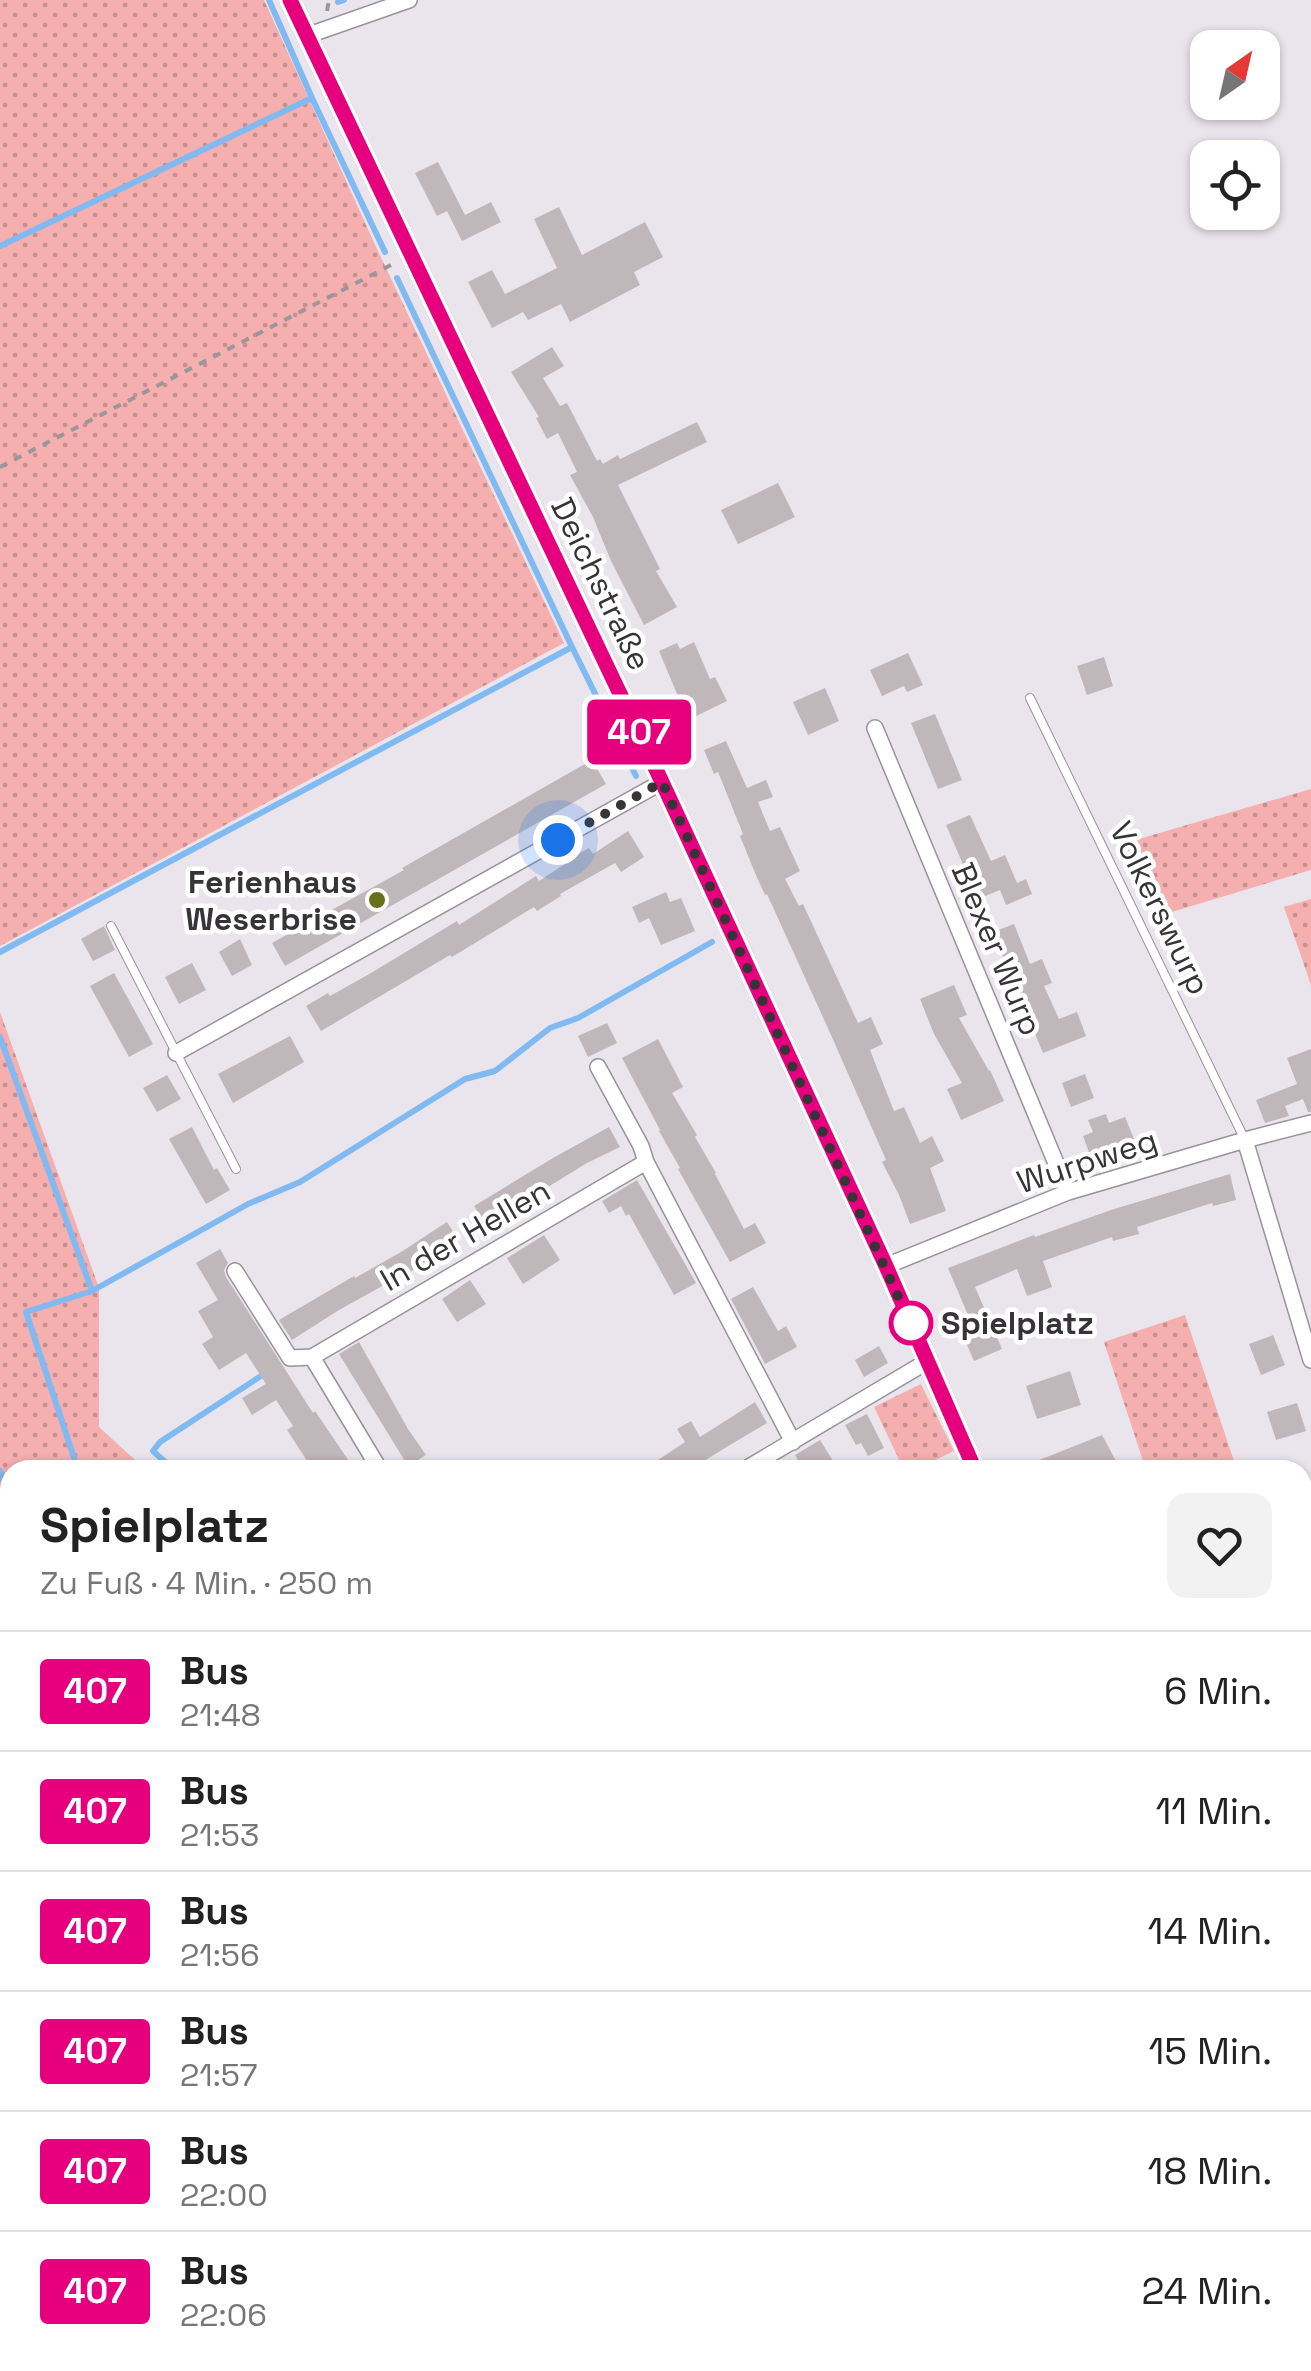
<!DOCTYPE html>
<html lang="de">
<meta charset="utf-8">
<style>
body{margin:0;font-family:"Space Grotesk",sans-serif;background:#f2f2f2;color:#222;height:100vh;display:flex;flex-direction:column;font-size:38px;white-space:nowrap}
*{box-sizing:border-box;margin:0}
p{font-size:32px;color:#767676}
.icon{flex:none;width:55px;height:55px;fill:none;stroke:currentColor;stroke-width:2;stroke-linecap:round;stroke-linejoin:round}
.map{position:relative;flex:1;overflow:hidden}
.panel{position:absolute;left:0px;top:1460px;width:1312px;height:912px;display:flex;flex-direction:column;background:#fff;border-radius:30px 30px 0 0;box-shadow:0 2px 8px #0004}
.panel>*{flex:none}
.badge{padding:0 20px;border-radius:8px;font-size:35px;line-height:65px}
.needle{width:65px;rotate:34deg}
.buttons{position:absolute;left:1190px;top:30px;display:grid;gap:20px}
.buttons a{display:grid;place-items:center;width:90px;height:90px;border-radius:20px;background:#fff;box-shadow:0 2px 8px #0004;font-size:50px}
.you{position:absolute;width:50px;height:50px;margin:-25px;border:8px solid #fff;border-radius:50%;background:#1a73e8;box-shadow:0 0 0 15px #1a73e833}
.map>.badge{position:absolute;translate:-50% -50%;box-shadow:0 0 0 5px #fff}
.round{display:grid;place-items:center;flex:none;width:105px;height:105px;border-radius:20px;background:#f2f2f2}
.overview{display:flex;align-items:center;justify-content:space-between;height:170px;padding:0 40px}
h1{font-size:48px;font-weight:700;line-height:75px}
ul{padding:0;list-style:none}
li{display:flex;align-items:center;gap:30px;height:120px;padding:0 40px;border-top:2px solid #e0e0e0}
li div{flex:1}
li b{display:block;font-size:38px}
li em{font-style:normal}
li .badge{min-width:110px;font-weight:700;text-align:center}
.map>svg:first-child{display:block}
.grass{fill:url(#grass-dots)}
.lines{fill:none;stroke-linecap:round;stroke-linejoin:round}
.stream{stroke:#81baf1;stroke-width:6}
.building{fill:#c0b7bb}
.service-casing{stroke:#98939b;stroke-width:10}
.minor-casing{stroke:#98939b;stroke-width:18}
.tertiary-casing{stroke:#98939b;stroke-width:22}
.path{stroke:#99969c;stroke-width:4;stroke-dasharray:8 8;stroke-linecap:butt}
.service{stroke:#fff;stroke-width:8}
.minor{stroke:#fff;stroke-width:15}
.tertiary{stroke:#fff;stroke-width:20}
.line-casing{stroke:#fff;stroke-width:22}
.line{stroke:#e6007e;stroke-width:15}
.walk{stroke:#363437;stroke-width:10;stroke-dasharray:0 18}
.poi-dot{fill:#67711b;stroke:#fff;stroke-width:4}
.stop-dot{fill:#fff;stroke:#e6007e;stroke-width:5}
.labels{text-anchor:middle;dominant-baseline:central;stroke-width:9;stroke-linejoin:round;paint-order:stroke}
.street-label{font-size:32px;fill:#363437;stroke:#fff}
.poi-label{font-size:32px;font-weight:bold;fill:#363437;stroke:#fff;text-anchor:end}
.stop-label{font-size:32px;font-weight:bold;fill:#363437;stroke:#fff;text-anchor:start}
</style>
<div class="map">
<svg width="1311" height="2371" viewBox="0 0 1311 2371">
<defs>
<pattern id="grass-dots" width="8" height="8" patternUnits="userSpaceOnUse" patternTransform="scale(2.5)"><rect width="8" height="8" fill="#f5afaf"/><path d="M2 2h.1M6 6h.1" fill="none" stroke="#c78f8f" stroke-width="1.8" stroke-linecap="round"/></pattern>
</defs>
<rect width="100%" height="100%" fill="#eae5ed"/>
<path class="grass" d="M0,0H264L377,249L564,643L0,946Z
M1311,789V870L1155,917L1125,843Z
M1311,899V985L1284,907Z
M0,1012L99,1288V1427L146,1470H10V1831L0,1835Z
M1185,1315L1237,1470H1146L1104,1342Z
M921,1384L954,1451L914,1470H904L874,1407Z
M1311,1593V1666L1303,1642V1595Z
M1311,1674V1864L1303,1867L1302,1677Z
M1311,1981V2185L1303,2188L1302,1984Z"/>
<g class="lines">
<path class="stream" d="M269,0L312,98L385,252
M338,2L344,0
M0,246L312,98
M572,647L636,776
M0,952L572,647L397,278
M0,1037L92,1291
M78,1470L26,1312L92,1291L248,1204L300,1182L465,1079L495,1071L550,1028L578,1018L712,942
M174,1470L153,1451L160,1442L264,1374
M0,1471L10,1497
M0,1631L10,1627
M0,1861L8,1859"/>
</g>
<path class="building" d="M438,162L465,215L491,202L501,222L462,241L447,211L437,216L415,173Z
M559,207L582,255L645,222L663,257L634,272L640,285L570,322L561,304L528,320L523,312L492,328L468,282L492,270L505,294L557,268L534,219Z
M552,347L564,366L543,378L560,406L567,403L597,461L600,459L603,464L618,455L620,459L697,422L707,442L618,485L660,569L656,571L677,607L644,625L611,561L593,517L570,475L577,472L558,433L547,439L536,418L539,417L511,372Z
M778,483L795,517L738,544L721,510Z
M694,642L710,679L715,677L727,701L688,720L659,651L677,643L680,649Z
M908,653L923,685L907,692L904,686L882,696L870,670Z
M1104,657L1113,686L1087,695L1077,666Z
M825,688L839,721L808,735L793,702Z
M935,714L962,780L938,789L911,723Z
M726,741L747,788L766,780L773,797L758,802L770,831L780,827L800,871L785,879L799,906L803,904L858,1023L871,1017L883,1044L870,1050L894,1111L904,1107L920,1143L932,1136L944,1161L930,1168L946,1211L910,1224L899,1195L882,1162L886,1160L831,1035L767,894L765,895L755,873L740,836L743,834L718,772L714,774L704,750Z
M592,760L606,784L285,966L272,943L404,870L402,868Z
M970,815L991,861L1005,855L1017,883L1026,879L1032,894L1006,905L1000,890L978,899L946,825Z
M628,831L644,857L621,872L615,863L560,894L561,896L537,911L534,907L452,957L450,955L321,1031L306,1006L328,993L330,996L371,973L457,921L459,925L536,876L539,881L565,864L564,862L589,848L593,854Z
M666,892L670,902L681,898L695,931L661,945L649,918L639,923L632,907Z
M1014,924L1030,964L1042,959L1052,983L1044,986L1059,1019L1077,1012L1086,1036L1043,1053L993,932Z
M104,926L115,950L93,961L81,939Z
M240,939L252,965L232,976L219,952Z
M192,963L206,990L179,1004L165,977Z
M114,973L153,1044L129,1057L90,986Z
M954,985L967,1015L959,1018L989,1071L990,1070L1004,1101L961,1120L947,1089L962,1083L934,1034L920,999Z
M607,1023L617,1043L588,1057L578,1036Z
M290,1036L304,1062L233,1103L218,1074Z
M658,1039L683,1087L672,1093L697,1135L695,1137L716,1173L715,1174L744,1229L755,1223L766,1243L730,1262L678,1169L680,1168L659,1131L660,1130L622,1058Z
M1311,1049V1112H1308L1303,1099L1285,1106L1289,1116L1265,1123L1256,1100L1297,1084L1287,1058Z
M1085,1074L1094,1098L1071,1107L1062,1083Z
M167,1075L181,1099L157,1112L143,1088Z
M1106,1114L1109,1123L1125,1117L1134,1139L1090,1155L1083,1136L1093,1132L1088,1120Z
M192,1127L214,1170L217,1168L230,1190L206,1204L169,1139Z
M609,1127L620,1147L587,1163L486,1225L474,1206L553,1158Z
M1230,1174L1236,1200L1213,1206L1212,1203L1137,1227L1139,1234L1113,1241L1112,1237L1043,1261L1052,1287L1027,1296L1017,1269L975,1287L1002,1349L974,1361L956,1320L968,1315L948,1268L1034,1235L1035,1237L1111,1210Z
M637,1180L696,1283L674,1295L629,1214L626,1216L621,1206L609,1213L602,1201Z
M447,1222L459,1241L387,1286L386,1284L339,1310L292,1340L279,1320L354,1276L355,1278L401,1252Z
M544,1235L560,1260L523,1284L507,1258Z
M220,1249L228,1263L224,1270L226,1277L313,1413L315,1411L355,1470H313L287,1430L293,1426L276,1400L252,1415L242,1398L266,1384L246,1353L219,1370L202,1344L213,1337L198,1311L218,1300L196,1263Z
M470,1280L486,1304L457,1322L442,1299Z
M753,1287L778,1331L786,1326L797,1347L765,1364L731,1299Z
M1273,1335L1285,1365L1261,1375L1249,1344Z
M359,1342L408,1429L426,1455L408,1466L339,1354Z
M879,1346L888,1363L864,1377L855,1360Z
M1070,1371L1081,1405L1037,1419L1026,1386Z
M755,1402L767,1423L735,1442L689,1470H643L685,1442L677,1429L691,1421L700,1437Z
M1297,1403L1306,1431L1276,1440L1267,1412Z
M867,1414L884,1448L868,1456L861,1443L856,1445L845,1425Z
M1102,1435L1121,1470H1017V1469Z
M820,1440L833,1461L829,1464L833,1470H804L795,1455Z"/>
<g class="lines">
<defs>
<path id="service" d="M1030,698L1245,1140
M111,926L236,1169
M0,1656L10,1657"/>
<path id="minor" d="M306,36L409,0
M875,728L1068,1192
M176,1053L662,782
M598,1067L641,1146L646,1162L793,1442
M1245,1140L1311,1360
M886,1266L1068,1192L1245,1140L1311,1123
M235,1271L290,1358L312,1357L380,1470
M312,1357L646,1162
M744,1470L928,1361
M882,2371L902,2362"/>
<path id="tertiary" d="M290,0L662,782L886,1266L975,1470
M1302,2248L1311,2268"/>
</defs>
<use href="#service" class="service-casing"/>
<use href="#minor" class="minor-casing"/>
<use href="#tertiary" class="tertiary-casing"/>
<path class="path" d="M327,11L329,0
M0,467L393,264
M654,2362L657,2371"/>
<use href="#service" class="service"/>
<use href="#minor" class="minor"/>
<use href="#tertiary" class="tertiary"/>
</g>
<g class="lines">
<defs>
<path id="line" d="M290,0L662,782L886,1266L975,1470"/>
</defs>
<use href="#line" class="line-casing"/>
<use href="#line" class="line"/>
<path class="walk" d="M558,840L662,782L912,1327L911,1323"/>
</g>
<circle class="poi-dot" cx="377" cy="900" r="10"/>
<circle class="stop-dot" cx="911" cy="1323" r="20"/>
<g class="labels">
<g class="street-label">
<text transform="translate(601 584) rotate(64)">Deichstraße</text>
<text transform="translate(1160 908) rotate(64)">Volkerswurp</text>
<text transform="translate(997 949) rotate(67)">Blexer Wurp</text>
<text transform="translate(1087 1161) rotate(-18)">Wurpweg</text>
<text transform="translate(465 1235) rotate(-30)">In der Hellen</text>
</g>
<g class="poi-label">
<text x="357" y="882">Ferienhaus<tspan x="357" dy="37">Weserbrise</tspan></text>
</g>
<g class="stop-label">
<text x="941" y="1323">Spielplatz</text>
</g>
</g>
</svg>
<div class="buttons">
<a><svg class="needle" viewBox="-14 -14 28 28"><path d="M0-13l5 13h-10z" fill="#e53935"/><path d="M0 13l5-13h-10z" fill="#767676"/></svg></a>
<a><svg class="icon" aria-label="locate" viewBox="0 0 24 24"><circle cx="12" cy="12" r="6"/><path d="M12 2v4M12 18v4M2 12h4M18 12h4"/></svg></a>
</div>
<div class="you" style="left:558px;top:840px"></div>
<b class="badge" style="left:639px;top:732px;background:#e6007e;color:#fff">407</b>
<section class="panel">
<div class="overview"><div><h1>Spielplatz</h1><p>Zu Fuß · 4 Min. · 250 m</p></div><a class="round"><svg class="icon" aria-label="heart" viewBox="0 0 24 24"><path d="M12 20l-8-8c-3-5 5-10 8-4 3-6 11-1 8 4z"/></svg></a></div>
<ul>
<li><span class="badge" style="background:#e6007e;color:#fff">407</span><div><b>Bus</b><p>21:48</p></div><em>6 Min.</em></li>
<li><span class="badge" style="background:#e6007e;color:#fff">407</span><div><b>Bus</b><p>21:53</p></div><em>11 Min.</em></li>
<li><span class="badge" style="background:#e6007e;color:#fff">407</span><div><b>Bus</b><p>21:56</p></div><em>14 Min.</em></li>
<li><span class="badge" style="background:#e6007e;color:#fff">407</span><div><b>Bus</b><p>21:57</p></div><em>15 Min.</em></li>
<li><span class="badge" style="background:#e6007e;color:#fff">407</span><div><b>Bus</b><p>22:00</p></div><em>18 Min.</em></li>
<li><span class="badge" style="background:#e6007e;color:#fff">407</span><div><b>Bus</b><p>22:06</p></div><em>24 Min.</em></li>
</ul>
</section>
</div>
